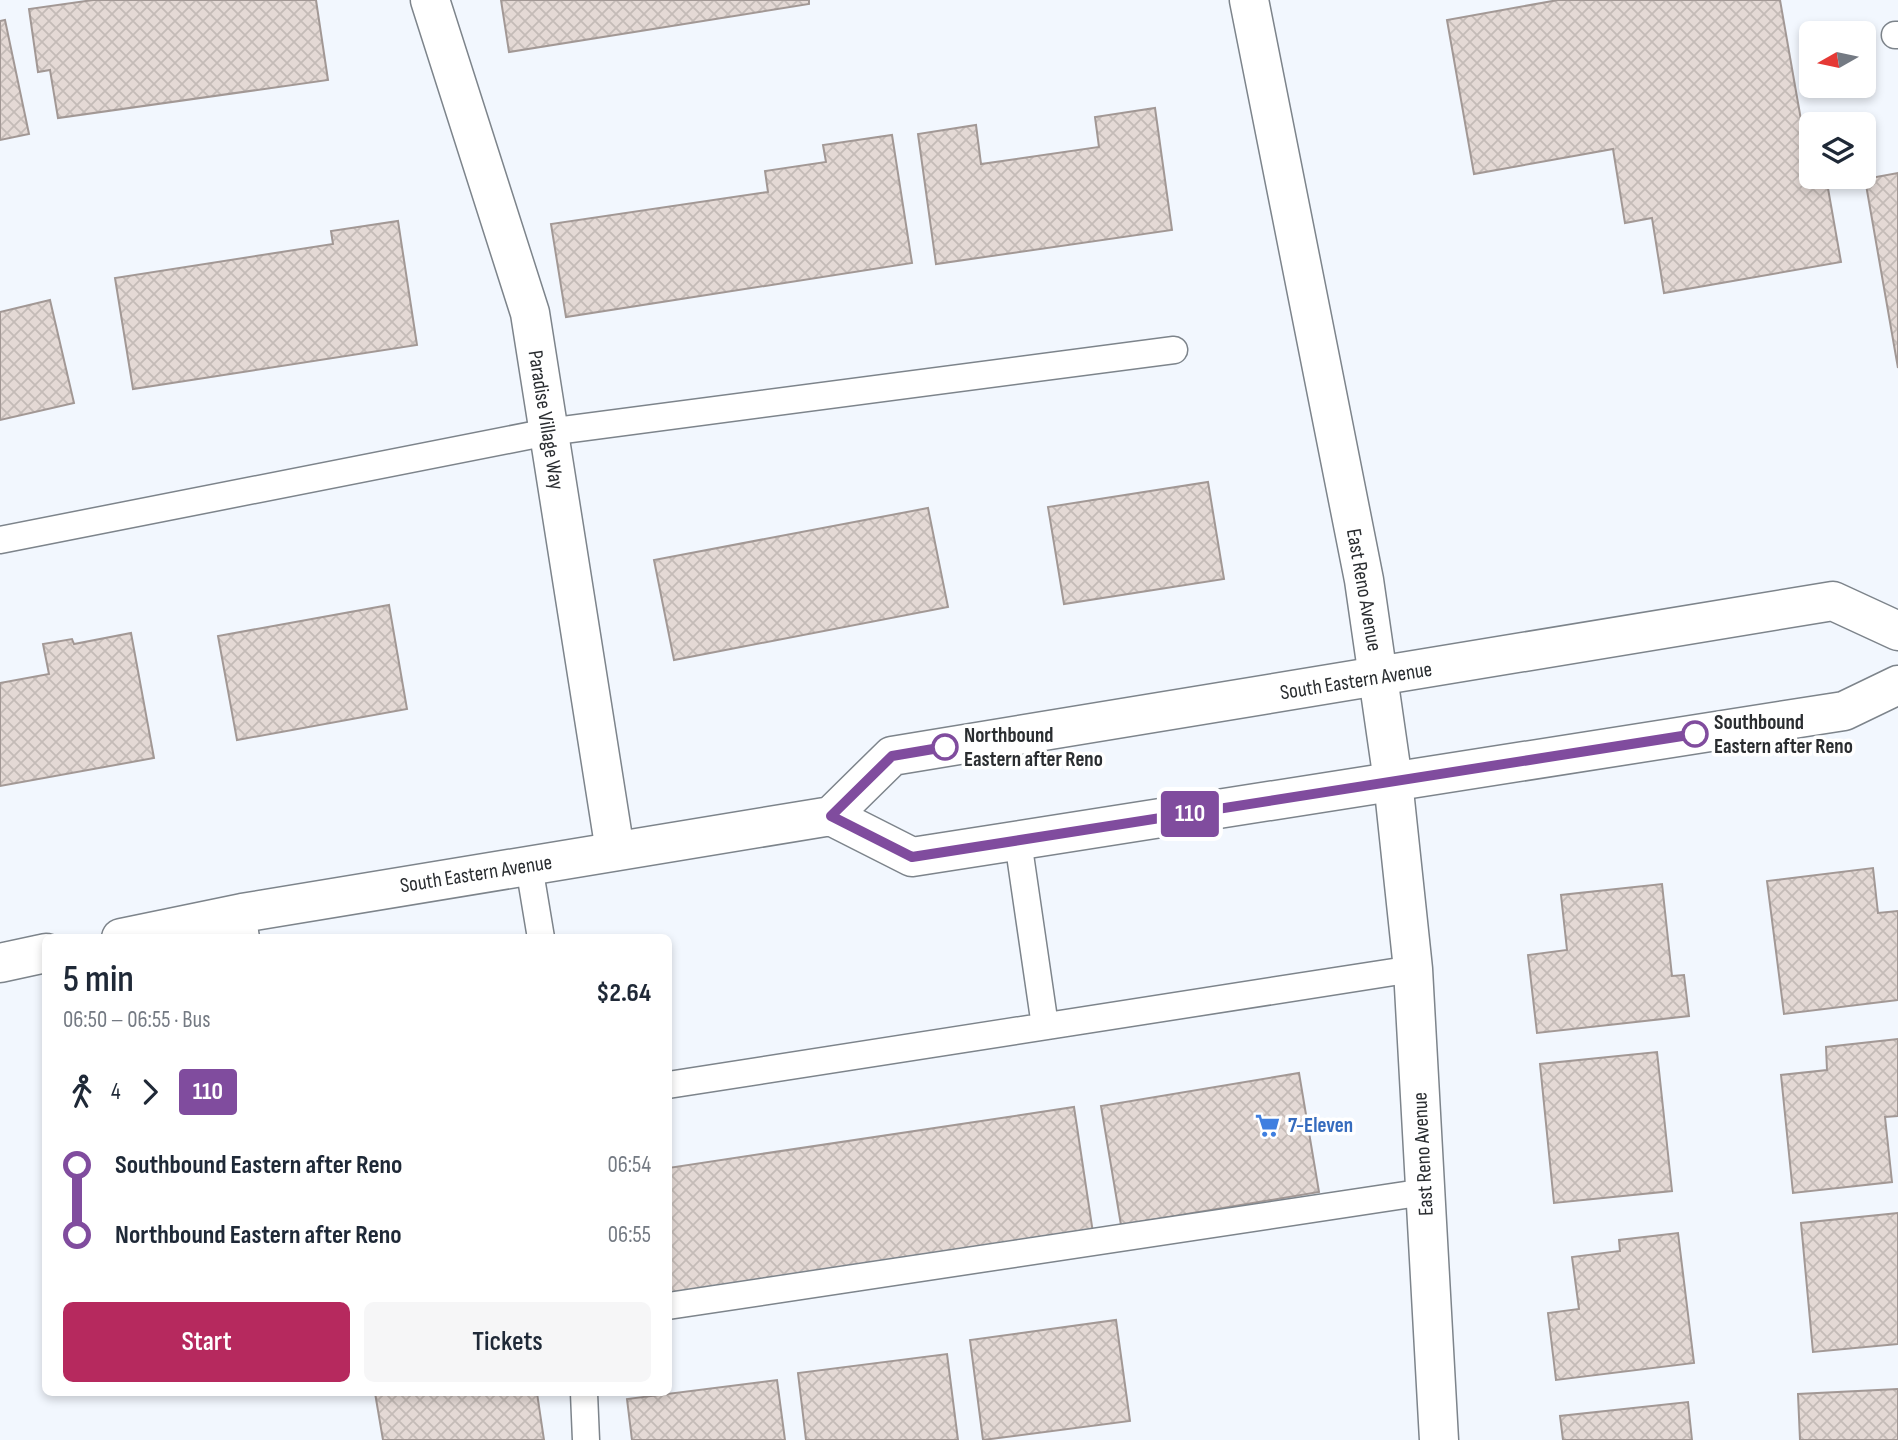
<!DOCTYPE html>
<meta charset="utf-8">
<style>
body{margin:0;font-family:"Sofia Sans Condensed",sans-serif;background:#f6f6f7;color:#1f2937;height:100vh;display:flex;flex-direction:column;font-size:26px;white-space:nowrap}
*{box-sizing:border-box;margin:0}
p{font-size:23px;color:#747a83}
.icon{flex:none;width:38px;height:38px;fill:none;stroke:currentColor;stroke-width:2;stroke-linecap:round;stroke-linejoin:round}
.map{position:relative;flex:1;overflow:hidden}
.drawer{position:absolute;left:42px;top:934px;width:630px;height:462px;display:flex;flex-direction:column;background:#fff;border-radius:10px;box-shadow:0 4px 10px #0003}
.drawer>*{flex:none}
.badge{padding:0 14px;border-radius:5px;font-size:24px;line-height:46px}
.needle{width:46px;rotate:261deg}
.controls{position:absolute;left:1799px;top:21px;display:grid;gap:14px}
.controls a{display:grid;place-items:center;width:77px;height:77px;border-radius:10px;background:#fff;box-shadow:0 4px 10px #0003;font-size:35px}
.map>.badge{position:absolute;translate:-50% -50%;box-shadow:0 0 0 4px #fff}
.legs{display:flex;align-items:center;gap:10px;height:77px;padding:0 21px;font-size:23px}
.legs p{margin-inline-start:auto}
.head{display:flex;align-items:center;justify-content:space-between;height:119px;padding:0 21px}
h1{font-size:38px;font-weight:600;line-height:52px}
.action{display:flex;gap:14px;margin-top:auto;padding:14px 21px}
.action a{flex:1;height:80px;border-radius:10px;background:#b6295e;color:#fff;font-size:28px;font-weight:600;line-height:80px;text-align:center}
.action a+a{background:#f6f6f7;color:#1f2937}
ul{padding:0 21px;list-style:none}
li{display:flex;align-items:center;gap:24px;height:70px;font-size:26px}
li i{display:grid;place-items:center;width:10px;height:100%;margin:0 9px;background:currentColor}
li i::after{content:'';width:18px;height:18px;margin:-9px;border:5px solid;border-radius:50%;background:#fff}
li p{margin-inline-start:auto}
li:first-child i{background:linear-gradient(#0000 50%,currentColor 0)}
li:last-child i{background:linear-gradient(currentColor 50%,#0000 0)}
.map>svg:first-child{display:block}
.building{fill:url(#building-cross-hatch);stroke:#a29895;stroke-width:2}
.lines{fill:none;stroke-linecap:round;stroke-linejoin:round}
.lane-casing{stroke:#7d848b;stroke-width:29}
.street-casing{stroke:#7d848b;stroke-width:41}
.primary-casing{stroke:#7d848b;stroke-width:41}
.lane{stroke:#fff;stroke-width:26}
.street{stroke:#fff;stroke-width:38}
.primary{stroke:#fff;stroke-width:38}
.line-1-casing{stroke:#fff;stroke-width:16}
.line-1{stroke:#804c9e;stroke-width:10}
.stop-1-dot{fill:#fff;stroke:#804c9e;stroke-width:3.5}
.labels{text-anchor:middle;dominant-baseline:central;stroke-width:7;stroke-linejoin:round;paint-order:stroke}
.street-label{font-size:21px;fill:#2a2d30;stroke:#fff}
.stop-label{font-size:21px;font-weight:bold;fill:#2a2d30;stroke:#fff;text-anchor:start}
.shop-label{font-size:21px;font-weight:bold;fill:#366cbe;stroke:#fff;text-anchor:start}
</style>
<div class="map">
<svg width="1898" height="1440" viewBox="0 0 1898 1440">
<defs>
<pattern id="building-cross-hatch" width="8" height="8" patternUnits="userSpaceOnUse" patternTransform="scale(1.75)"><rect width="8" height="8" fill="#e4d9d5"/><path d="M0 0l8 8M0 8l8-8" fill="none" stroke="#c4bbb7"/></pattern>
</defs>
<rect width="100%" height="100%" fill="#f2f7fe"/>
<path class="building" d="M93,0H316L328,80L58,118L50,70L38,72L29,9Z
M501,0H809V4L509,52Z
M1558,0H1780L1811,177H1826L1841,262L1664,293L1652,218L1625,223L1613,149L1474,174L1447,20Z
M5,20L29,134L0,140V21Z
M1155,108L1172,230L936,264L918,134L976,125L981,164L1099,147L1095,117Z
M892,135L912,263L566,317L551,224L768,192L765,171L826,162L823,145Z
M1898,173V368L1865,179Z
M398,221L417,345L133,389L115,278L333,244L331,231Z
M50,300L74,403L0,420V312Z
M1208,482L1224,579L1064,604L1048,507Z
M928,508L948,607L674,660L654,560Z
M389,605L407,709L237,740L218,636Z
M131,633L154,758L0,786V683L49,674L43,644L72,639L74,644Z
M1873,868L1878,913L1898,911V1000L1784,1014L1767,881Z
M1662,884L1672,976L1684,975L1689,1016L1537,1033L1528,955L1567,950L1561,895Z
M1898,1039V1116L1885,1117L1892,1182L1793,1193L1781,1075L1827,1070L1826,1047Z
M1657,1052L1672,1191L1554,1203L1540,1064Z
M1299,1073L1319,1192L1121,1225L1101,1106Z
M1074,1107L1093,1233L668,1298V1168Z
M1898,1213V1344L1813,1352L1801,1223Z
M1678,1233L1694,1363L1556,1380L1548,1313L1579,1309L1572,1257L1620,1251L1619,1240Z
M1116,1320L1130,1421L983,1440L970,1340Z
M947,1354L958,1440H806L798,1373Z
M777,1380L785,1440H632L627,1399Z
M1898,1389V1440H1800L1798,1394Z
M375,1393H537L544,1440H383Z
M1688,1402L1692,1440H1563L1560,1416Z"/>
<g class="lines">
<defs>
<path id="lane" d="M1895,35H1898
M0,540L548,432L1174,350
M1018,841L1045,1026
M529,866L541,938
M242,913L246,938
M668,1085L1413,969
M668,1306L1425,1192
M584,1393L586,1440"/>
<path id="street" d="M430,0L530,313L615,851
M1249,0L1364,580L1393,781L1413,969L1439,1440"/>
<path id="primary" d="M831,816L892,756L1833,601L1898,631
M121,938L242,913L831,816L912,857L1844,711L1898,685
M0,963L46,953"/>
</defs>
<use href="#lane" class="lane-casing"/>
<use href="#street" class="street-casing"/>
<use href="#primary" class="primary-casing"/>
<use href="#lane" class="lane"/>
<use href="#street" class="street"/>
<use href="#primary" class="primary"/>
</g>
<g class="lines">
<defs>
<path id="line-1" d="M945,747L892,756L831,816L912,857L1695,734"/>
</defs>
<use href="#line-1" class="line-1-casing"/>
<use href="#line-1" class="line-1"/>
</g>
<defs>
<symbol id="supermarket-bare" viewBox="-9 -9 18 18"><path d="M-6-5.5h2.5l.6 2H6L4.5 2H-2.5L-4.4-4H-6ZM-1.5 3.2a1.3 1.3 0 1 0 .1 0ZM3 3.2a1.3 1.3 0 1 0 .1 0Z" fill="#3f7fe0" stroke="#fff" stroke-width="2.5" paint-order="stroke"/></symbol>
</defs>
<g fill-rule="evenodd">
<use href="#supermarket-bare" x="1250" y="1108" width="35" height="35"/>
</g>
<g class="stop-1-dot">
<circle cx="1695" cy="734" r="12"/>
<circle cx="945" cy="747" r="12"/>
</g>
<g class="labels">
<g class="street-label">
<text transform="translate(546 420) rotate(81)">Paradise Village Way</text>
<text transform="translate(1364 590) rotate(80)">East Reno Avenue</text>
<text transform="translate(1356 681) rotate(-9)">South Eastern Avenue</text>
<text transform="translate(476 874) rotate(-9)">South Eastern Avenue</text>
<text transform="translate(1423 1154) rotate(-93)">East Reno Avenue</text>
</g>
<g class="stop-label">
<text x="1714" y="722">Southbound<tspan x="1714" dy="24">Eastern after Reno</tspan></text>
<text x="964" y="735">Northbound<tspan x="964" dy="24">Eastern after Reno</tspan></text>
</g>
<g class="shop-label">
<text x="1288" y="1125">7-Eleven</text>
</g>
</g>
</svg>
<div class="controls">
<a><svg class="needle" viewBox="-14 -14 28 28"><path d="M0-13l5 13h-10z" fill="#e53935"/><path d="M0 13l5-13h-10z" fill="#747a83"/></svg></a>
<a><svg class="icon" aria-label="layers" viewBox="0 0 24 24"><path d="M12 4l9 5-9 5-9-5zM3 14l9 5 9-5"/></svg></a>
</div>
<b class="badge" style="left:1190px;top:814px;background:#804c9e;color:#fff">110</b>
<section class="drawer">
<div class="head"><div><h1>5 min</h1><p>06:50 – 06:55 · Bus</p></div><b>$2.64</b></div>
<div class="legs"><svg class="icon" aria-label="walk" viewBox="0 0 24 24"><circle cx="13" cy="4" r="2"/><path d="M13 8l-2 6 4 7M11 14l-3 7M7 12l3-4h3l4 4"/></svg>4<svg class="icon" aria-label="forward" viewBox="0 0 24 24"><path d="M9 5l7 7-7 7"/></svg><b class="badge" style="background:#804c9e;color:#fff">110</b></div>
<ul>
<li><i style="color:#804c9e"></i><b>Southbound Eastern after Reno</b><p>06:54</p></li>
<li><i style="color:#804c9e"></i><b>Northbound Eastern after Reno</b><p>06:55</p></li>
</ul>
<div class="action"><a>Start</a><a>Tickets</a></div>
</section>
</div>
